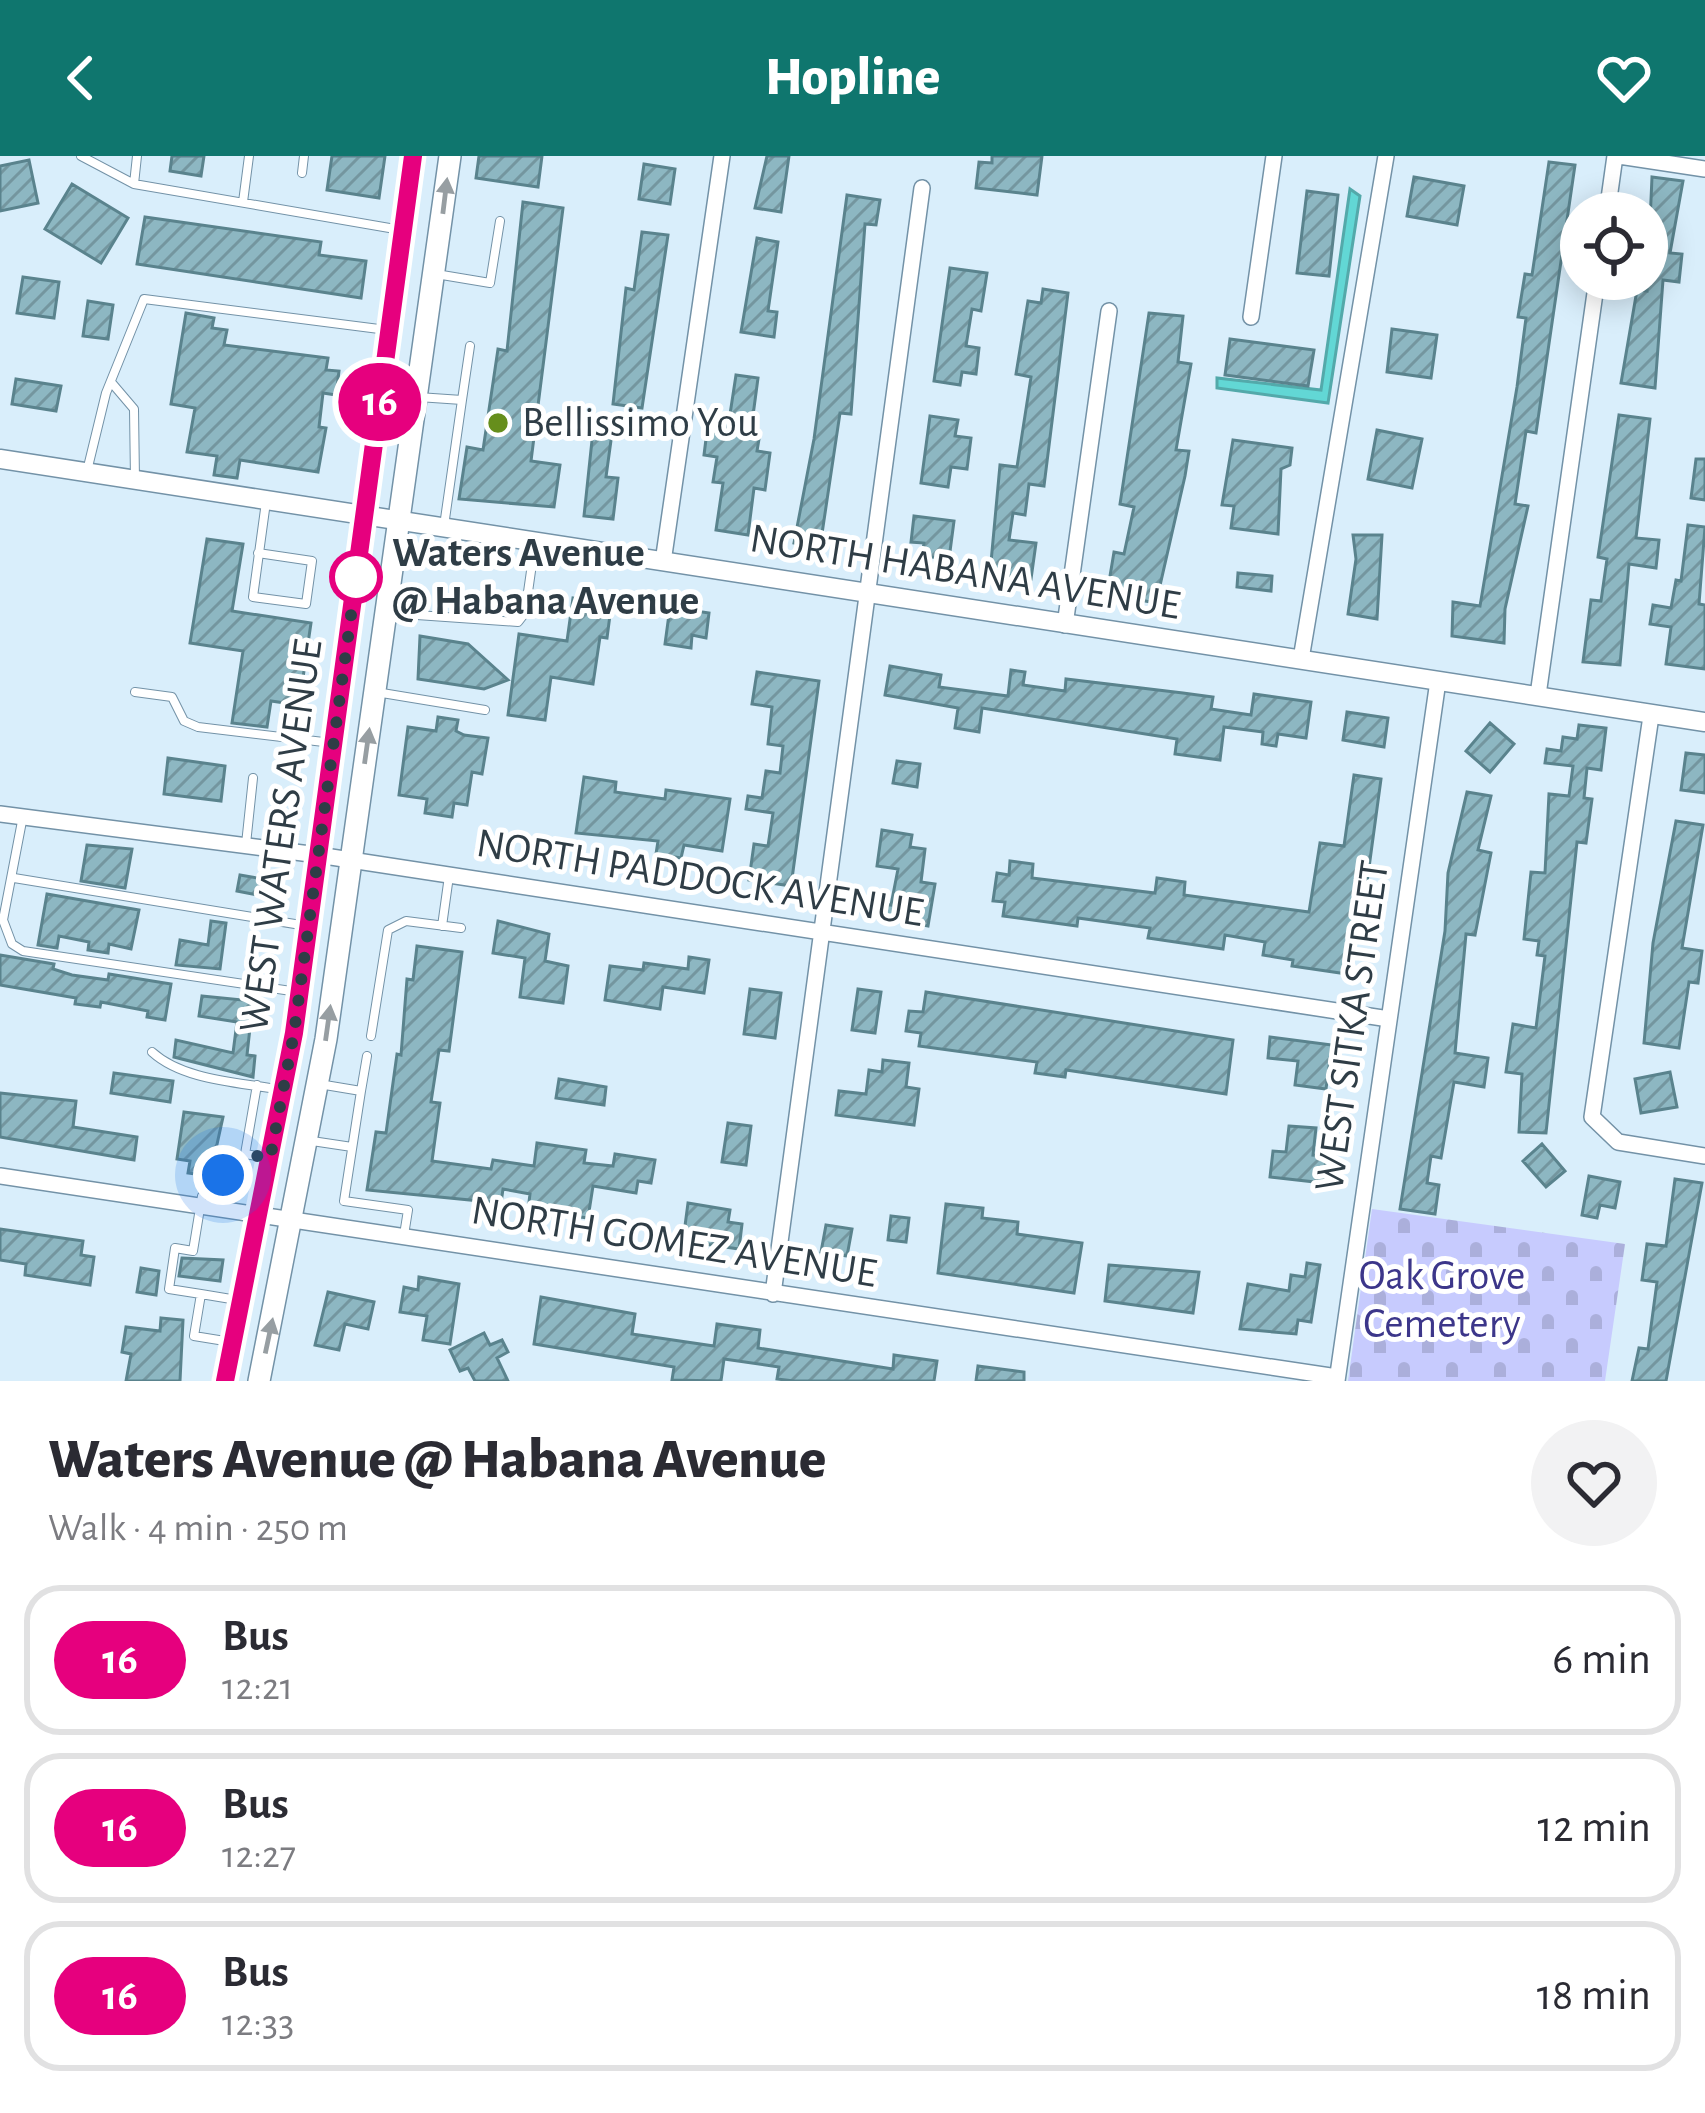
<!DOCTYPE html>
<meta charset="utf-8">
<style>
body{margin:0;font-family:"Alegreya Sans",sans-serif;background:#f2f2f3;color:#2b2b33;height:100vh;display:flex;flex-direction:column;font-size:45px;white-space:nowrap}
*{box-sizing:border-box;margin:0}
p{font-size:39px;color:#7c7c81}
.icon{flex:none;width:66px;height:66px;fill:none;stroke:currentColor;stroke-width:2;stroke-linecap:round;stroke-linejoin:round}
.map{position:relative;height:1225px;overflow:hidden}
.side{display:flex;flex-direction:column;background:#fff;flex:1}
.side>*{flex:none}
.badge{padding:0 24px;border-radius:39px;font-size:42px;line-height:78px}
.buttons{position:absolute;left:1560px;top:36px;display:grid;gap:24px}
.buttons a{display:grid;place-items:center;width:108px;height:108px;border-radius:50%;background:#fff;box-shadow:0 6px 30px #0003;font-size:60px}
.you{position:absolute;width:60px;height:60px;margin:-30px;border:9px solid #fff;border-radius:50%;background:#1a73e8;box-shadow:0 0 0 18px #1a73e833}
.map>.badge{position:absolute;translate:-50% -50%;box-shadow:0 0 0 6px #fff}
.round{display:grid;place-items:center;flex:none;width:126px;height:126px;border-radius:63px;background:#f2f2f3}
.head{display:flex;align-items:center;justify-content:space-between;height:204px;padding:0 48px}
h1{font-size:57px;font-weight:800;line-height:90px}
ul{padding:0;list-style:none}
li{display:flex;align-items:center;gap:36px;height:150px;margin:0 24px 18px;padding:0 24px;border:6px solid #e1e1e2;border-radius:36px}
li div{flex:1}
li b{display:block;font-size:45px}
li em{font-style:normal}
li .badge{min-width:132px;font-weight:700;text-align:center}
header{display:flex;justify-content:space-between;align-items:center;height:156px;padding:0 48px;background:#0f766e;color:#fff;font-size:54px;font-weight:800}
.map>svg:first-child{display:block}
.cemetery{fill:url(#cemetery-stones)}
.water{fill:#62d7d5;stroke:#53a9aa;stroke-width:3}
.building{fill:url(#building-hatch);stroke:#5a838d;stroke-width:3}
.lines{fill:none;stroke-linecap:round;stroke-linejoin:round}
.service-casing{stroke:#7392a7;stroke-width:10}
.minor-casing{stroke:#7392a7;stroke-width:18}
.tertiary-casing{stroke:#7392a7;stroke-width:21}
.secondary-casing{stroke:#7392a7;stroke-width:24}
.service{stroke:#fff;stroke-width:8}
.minor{stroke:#fff;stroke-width:15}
.tertiary{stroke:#fff;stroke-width:18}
.secondary{stroke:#fff;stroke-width:21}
.oneway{fill:#979ea2}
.line-casing{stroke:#fff;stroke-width:27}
.line{stroke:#e6007e;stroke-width:18}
.walk{stroke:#2f3d46;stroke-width:12;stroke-dasharray:0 21.6}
.poi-dot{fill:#668e1c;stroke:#fff;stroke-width:4.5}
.stop-dot{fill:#fff;stroke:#e6007e;stroke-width:6}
.labels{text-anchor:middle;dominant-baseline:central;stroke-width:10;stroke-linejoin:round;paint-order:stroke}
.poi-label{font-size:42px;fill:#2f3d46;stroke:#fff;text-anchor:start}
.stop-label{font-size:42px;font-weight:bold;fill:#2f3d46;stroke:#fff;text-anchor:start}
.street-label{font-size:42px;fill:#2f3d46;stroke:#fff}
.park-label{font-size:42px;fill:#3c368a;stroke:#fff}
</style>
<header><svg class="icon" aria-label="back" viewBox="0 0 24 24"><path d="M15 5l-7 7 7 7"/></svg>Hopline<svg class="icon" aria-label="heart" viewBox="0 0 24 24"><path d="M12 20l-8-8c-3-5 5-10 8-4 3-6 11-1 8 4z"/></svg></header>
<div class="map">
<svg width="1705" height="1225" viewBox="0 0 1705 1225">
<defs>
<pattern id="cemetery-stones" width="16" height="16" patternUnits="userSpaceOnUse" patternTransform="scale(3)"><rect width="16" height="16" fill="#c7cbfe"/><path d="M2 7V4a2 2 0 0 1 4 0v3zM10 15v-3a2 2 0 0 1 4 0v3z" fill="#abafdb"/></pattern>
<pattern id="building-hatch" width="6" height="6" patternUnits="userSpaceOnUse" patternTransform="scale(3)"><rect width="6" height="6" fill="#8db7c2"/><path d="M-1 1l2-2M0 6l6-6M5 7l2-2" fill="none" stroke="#74969f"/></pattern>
</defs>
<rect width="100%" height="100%" fill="#d9eefb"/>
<path class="cemetery" d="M1372,1053L1625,1088L1605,1225H1348Z"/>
<path class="water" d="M1350,33L1360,40L1328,247L1217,232V222L1321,234Z"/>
<path class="building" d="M172,0H204L201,20L170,15Z
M332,0H385L379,42L327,34Z
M479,0H542L538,31L476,22Z
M767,0H789L781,56L755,52Z
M992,0H1042L1037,39L976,32L979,6L992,7Z
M29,4L38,47L0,55V10Z
M1549,6L1575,9L1536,277L1526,275L1515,348L1528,350L1505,453L1504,487L1452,480L1453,446L1480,450L1517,231L1526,162L1518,161L1525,118L1532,119Z
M644,8L675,13L670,48L639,43Z
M1414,21L1464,30L1457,69L1407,60Z
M1652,21L1683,25L1670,97L1682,98L1679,126L1663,124L1655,232L1621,227L1637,134L1647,135Z
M72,28L128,62L101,107L45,73Z
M1307,35L1338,39L1329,120L1297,117Z
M847,39L880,44L876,69L865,68L851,258L840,257L820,391L794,387L814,283Z
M523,46L563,52L531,305L560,309L554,351L459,343L467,291L483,294L498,193L507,195Z
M145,61L321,86L319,99L366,105L361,142L137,108Z
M642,76L668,79L642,252L613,248L626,132L634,134Z
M757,82L778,86L768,155L777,156L774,181L741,176Z
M950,112L987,117L981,155L972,153L966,190L979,192L976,218L962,216L960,229L934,225Z
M23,121L59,126L54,162L17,157Z
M1043,133L1068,137L1044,330L1029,328L1025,359L1013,357L1009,384L1036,387L1031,423L990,417L1000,309L1017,311L1031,221L1016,218L1028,145L1041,147Z
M88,145L113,149L108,183L83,180Z
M186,157L214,162L212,172L227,174L224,189L328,202L326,214L339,215L336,239L323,237L319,271L326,272L318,316L240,304L237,322L214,319L217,300L187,296L195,252L171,248Z
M1149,157L1183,160L1178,206L1191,208L1176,294L1189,295L1185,320L1156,447L1107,438L1114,396L1124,398L1134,351L1120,348Z
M1392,173L1437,179L1431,222L1387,216Z
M1230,183L1314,194L1308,230L1225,219Z
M736,219L758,222L750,282L759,283L757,295L770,297L765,334L754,332L748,379L716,374L723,327L713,326L717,301L704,299L707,275L727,278Z
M16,223L61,230L56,255L12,248Z
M1619,259L1650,263L1636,382L1659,384L1656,412L1629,408L1620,509L1583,506L1591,444L1601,445L1607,403L1598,401Z
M930,260L958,264L955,280L971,282L967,313L951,311L948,331L921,327Z
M1377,274L1422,283L1412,332L1368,323Z
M593,275L612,277L606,321L618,322L613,363L584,360Z
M1233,284L1292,292L1290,309L1281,313L1278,378L1231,372L1234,350L1222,349Z
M1696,303H1705V344L1691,342Z
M914,360L954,365L949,403L922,400L924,387L911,386Z
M1688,369L1705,371L1699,448L1705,449V513L1666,508L1671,471L1650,468L1653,449L1671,452L1676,424L1681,425Z
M1353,379H1382L1377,463L1348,458L1356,403Z
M207,383L243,388L232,455L311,467L299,549L271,545L267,571L232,567L243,495L190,487Z
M1238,417L1272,420L1271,435L1237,431Z
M573,442L586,444L585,455L610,459L607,482L600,481L593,528L551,521L545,564L508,559L519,478L567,485Z
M670,451L709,457L706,482L692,479L691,492L665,488Z
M420,480L468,488L508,524L484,533L418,523Z
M890,510L941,519L939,531L1008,540L1011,514L1025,516L1023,529L1065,535L1066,523L1183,537L1213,541L1211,553L1251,559L1254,538L1311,546L1306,582L1278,578L1276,590L1262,588L1263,576L1224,571L1220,604L1175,598L1177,583L982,552L979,576L955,572L958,552L885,539Z
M757,516L819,525L791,730L749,724L754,688L768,690L773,657L746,653L748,640L762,642L766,615L780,617L783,590L768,588L772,551L752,548Z
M1347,556L1388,562L1384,591L1343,584Z
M438,561L458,564L456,575L464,579L488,582L482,618L472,616L467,649L454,647L452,661L425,657L427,643L399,639L408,571L436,575Z
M1490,567L1514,588L1490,616L1466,595Z
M1579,569L1606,572L1601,614L1587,612L1584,642L1592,643L1586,687L1577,686L1546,977L1519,976L1522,918L1506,916L1513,868L1536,872L1545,800L1537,799L1539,785L1524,783L1531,716L1545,717L1549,638L1569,640L1573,610L1545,607L1547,593L1561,595L1563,581L1577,583Z
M1686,597L1705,599V637L1681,634Z
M168,602L225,610L221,645L164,638Z
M897,605L920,608L917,631L893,627Z
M1354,619L1381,623L1360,778L1353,777L1347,818L1292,810L1293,804L1263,799L1265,786L1225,779L1223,793L1148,782L1150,772L1078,762L1077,770L1003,760L1005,746L993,745L997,717L1009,719L1010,705L1033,708L1032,722L1155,737L1157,722L1185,726L1184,739L1309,756L1320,687L1344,690Z
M584,621L616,626L615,636L665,643L666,634L730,643L722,695L684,689L681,702L656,698L658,685L576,677Z
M1467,636L1491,640L1478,694L1491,697L1475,779L1466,778L1455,897L1488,902L1484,931L1454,926L1441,1002L1431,1000L1427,1027L1439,1029L1435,1058L1400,1053L1445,775L1448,717Z
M1676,665L1703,669L1682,792L1702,795L1698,827L1689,826L1679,892L1644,887L1653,787Z
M882,674L912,679L910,691L925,693L921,726L935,728L928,770L876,760L878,747L891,749L898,713L877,710Z
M87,689L132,693L125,732L81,725Z
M240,719L275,725L272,742L237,735Z
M47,738L139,754L131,793L109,788L108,797L88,794L89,786L59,780L57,792L38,789Z
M211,765L226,767L220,813L176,809L180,784L208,789Z
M498,765L549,778L545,805L568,810L563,847L520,841L525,802L493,797Z
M417,790L462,796L449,895L439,894L431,946L440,947L432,1005L491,1013L493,1004L534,1010L537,987L586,994L584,1007L613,1010L615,998L655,1004L651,1027L638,1025L636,1037L593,1030L588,1062L528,1054L530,1038L503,1033L501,1047L367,1034L376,976L386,977L397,898L401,899L407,823L413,824Z
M0,799L54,808L53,813L72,819L108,824L109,818L171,828L165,864L147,861L148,855L101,846L100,851L75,848L76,842L0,829Z
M689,801L709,804L704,837L663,831L660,853L605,844L610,810L643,814L644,807L688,813Z
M750,833L781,837L775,882L744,878Z
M858,833L881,836L875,877L852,874Z
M926,836L1233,884L1226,938L1066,914L1065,921L1035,917L1037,906L919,890L921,877L906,875L909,855L923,856Z
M202,840L253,845L247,899L255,900L253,921L174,901L176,884L233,897L237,866L199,860Z
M1270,881L1332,889L1326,933L1295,929L1298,905L1268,902Z
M883,904L909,907L906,931L919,933L914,969L836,959L839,935L866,938L869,914L882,916Z
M1670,916L1677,951L1641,957L1635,923Z
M114,917L173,925L170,946L111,937Z
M559,923L606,931L604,949L556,942Z
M0,937L76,945L73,971L137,981L134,1004L0,981Z
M184,956L223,961L210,1020L188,1017L190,1005L177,1003Z
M728,967L751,970L746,1009L722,1006Z
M1289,970L1316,972L1313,999L1326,1000L1324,1027L1270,1021L1273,995L1286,996Z
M1542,988L1565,1015L1546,1031L1523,1005Z
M1589,1020L1620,1026L1615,1052L1600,1049L1597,1062L1582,1059Z
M1675,1023L1702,1027L1666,1225H1632L1639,1192L1648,1193L1657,1126L1642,1124L1647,1088L1666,1090Z
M688,1047L730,1054L728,1066L742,1068L739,1093L683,1085Z
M946,1048L983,1052L982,1062L1018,1066L1017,1078L1082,1087L1074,1137L938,1117Z
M891,1060L909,1062L906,1086L888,1084Z
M826,1069L852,1073L847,1100L821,1096Z
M0,1073L83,1085L81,1099L94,1101L90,1129L25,1119L26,1108L0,1104Z
M182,1102L223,1104L220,1125L179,1120Z
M1307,1107L1320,1109L1311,1166L1298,1164L1296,1178L1240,1173L1248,1128L1289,1135L1291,1119L1305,1121Z
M1109,1109L1199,1116L1193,1157L1105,1145Z
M141,1112L159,1115L156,1139L137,1136Z
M419,1121L459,1128L450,1188L423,1184L427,1160L400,1156L404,1131L418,1134Z
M328,1136L374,1146L368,1173L345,1168L339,1194L315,1189Z
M541,1141L635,1158L632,1178L714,1190L717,1168L760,1174L758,1192L893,1213L894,1199L937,1205L934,1225H794L777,1223L779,1211L724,1203L721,1225L672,1224L674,1211L534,1188Z
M161,1162L183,1164L180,1225H126L131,1198L122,1196L126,1171L160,1175Z
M484,1177L490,1189L502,1184L508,1196L497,1202L508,1225H475L468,1212L460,1215L450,1194Z
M978,1210L1024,1216V1225H976Z"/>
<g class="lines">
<defs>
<path id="service" d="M81,0L134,28L401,74
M302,17L304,0
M134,28L137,0
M243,46L249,0
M436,118L490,127L500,65
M111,226L134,253L135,324
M418,241L462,244L470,190
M87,315L106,237L144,143L387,174
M444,370L462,244
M258,397L312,405L306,448L253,441L266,346
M388,457L518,466L525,457L535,387
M135,536L172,541L184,565L198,571L332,587
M376,536L485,554
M23,660L3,764L12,788L23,795L298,836
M246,688L253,622
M14,722L307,770
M442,770L449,720
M371,880L388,774L406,765L461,772
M152,896C184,925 240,926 281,934
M319,928L361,935L344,1045L408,1054L404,1079
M257,929L245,998L263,1001
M361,935L367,900
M312,985L352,991
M201,1138L169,1133L175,1092L193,1095L202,1040L245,998
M231,1186L194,1180L201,1138L237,1144"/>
<path id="minor" d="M1619,0L1705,13
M1607,57L1615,0
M1251,161L1274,0
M663,406L722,0
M1065,469L1109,155
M1301,503L1386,0
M1538,539L1597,123
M1651,560L1592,961L1618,986L1705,1000
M0,658L318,699L1389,863
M0,1020L1337,1221
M773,1138L922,32
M1337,1225L1438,525"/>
<path id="tertiary" d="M0,303L1705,566"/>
<path id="secondary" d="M224,1225L294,877L413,0
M259,1225L326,883L450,0"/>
</defs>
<use href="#service" class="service-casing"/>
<use href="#minor" class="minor-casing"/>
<use href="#tertiary" class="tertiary-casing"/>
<use href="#secondary" class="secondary-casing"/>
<use href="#service" class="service"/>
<use href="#minor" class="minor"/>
<use href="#tertiary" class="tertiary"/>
<use href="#secondary" class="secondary"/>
</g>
<defs><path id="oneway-solid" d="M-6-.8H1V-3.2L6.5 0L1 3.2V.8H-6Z" transform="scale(3)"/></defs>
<g class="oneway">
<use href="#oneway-solid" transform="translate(445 40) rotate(-83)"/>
<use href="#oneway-solid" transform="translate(367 590) rotate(-82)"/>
<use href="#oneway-solid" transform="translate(328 867) rotate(-82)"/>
<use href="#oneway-solid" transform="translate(269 1180) rotate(-78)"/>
</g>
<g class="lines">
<defs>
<path id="line" d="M225,1225L294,877L413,0"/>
</defs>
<use href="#line" class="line-casing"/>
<use href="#line" class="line"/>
<path class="walk" d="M223,1019L244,998L270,1002L271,998L294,877L358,408L356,421"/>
</g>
<circle class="poi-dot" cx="498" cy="267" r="12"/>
<circle class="stop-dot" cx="356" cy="421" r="24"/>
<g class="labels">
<g class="poi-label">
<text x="522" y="267">Bellissimo You</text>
</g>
<g class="stop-label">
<text x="392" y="397">Waters Avenue<tspan x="392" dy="48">@ Habana Avenue</tspan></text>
</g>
<g class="street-label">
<text transform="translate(965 416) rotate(9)">NORTH HABANA AVENUE</text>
<text transform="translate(281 680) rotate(-82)">WEST WATERS AVENUE</text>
<text transform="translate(700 722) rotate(9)">NORTH PADDOCK AVENUE</text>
<text transform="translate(1352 870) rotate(-82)">WEST SITKA STREET</text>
<text transform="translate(674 1086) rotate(9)">NORTH GOMEZ AVENUE</text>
</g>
<g class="park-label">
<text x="1442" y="1120">Oak Grove<tspan x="1442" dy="48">Cemetery</tspan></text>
</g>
</g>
</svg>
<div class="buttons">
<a><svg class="icon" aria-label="locate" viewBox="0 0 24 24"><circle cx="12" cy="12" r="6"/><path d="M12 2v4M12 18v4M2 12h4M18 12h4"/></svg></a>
</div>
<div class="you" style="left:223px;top:1019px"></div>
<b class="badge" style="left:380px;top:246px;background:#e6007e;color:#fff">16</b>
</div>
<section class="side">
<div class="head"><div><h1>Waters Avenue @ Habana Avenue</h1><p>Walk · 4 min · 250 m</p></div><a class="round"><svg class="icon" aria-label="heart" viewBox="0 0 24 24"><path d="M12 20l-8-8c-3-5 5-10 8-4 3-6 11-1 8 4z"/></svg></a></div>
<ul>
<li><span class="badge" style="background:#e6007e;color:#fff">16</span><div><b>Bus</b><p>12:21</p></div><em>6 min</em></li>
<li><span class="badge" style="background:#e6007e;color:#fff">16</span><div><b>Bus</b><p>12:27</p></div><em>12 min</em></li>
<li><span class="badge" style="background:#e6007e;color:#fff">16</span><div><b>Bus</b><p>12:33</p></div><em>18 min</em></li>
</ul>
</section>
